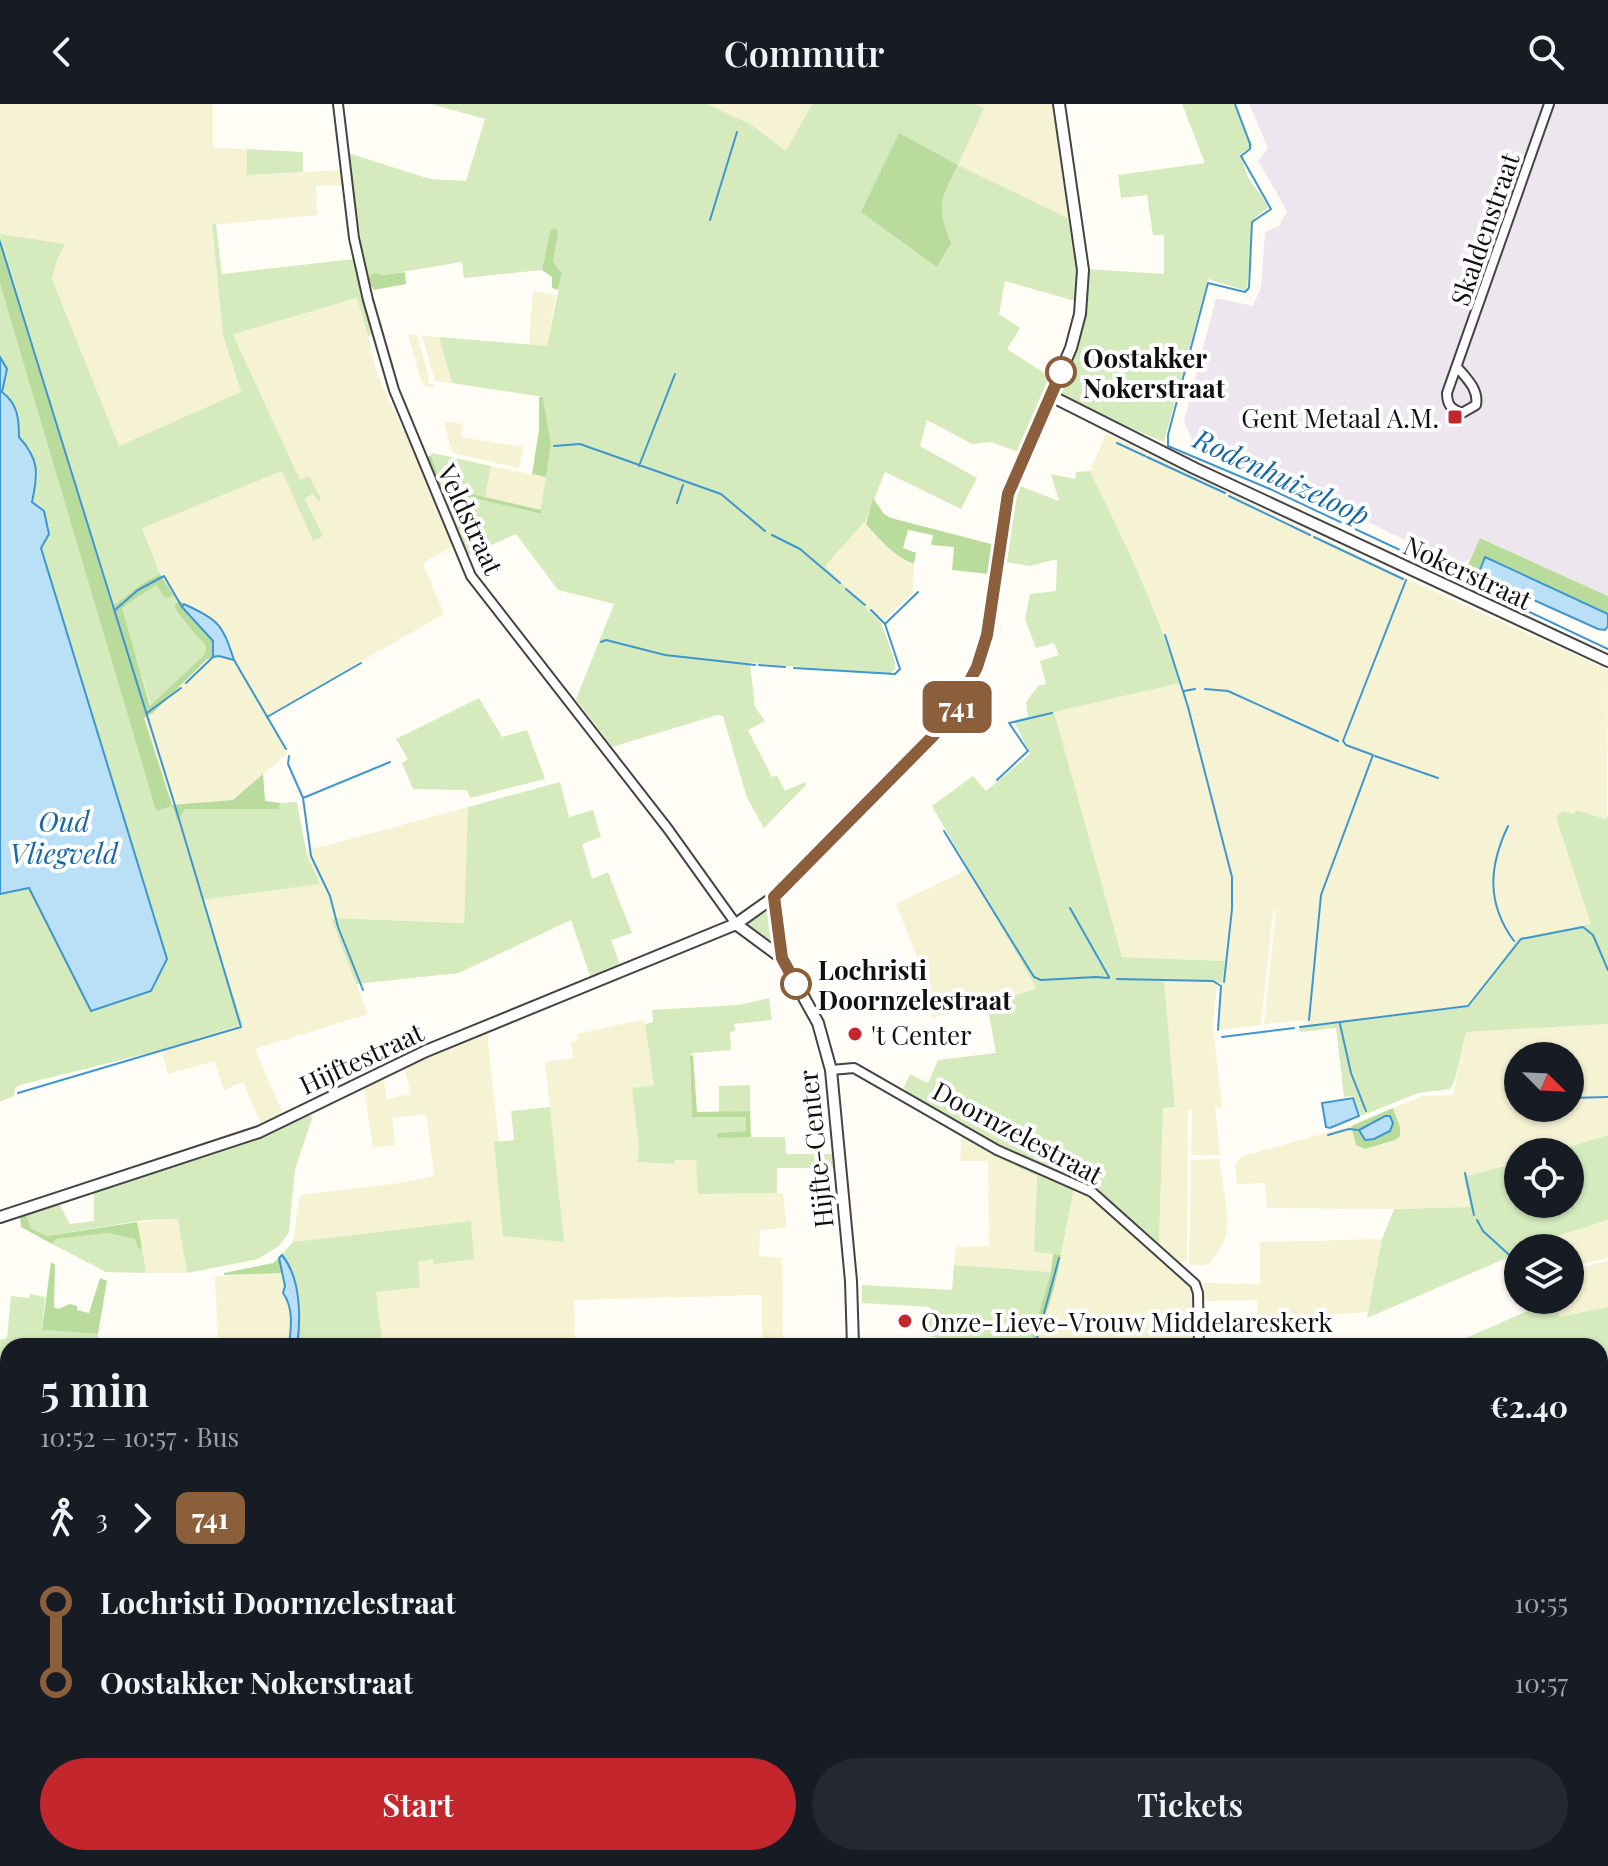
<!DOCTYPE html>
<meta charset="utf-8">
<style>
body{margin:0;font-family:"Playfair Display",serif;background:#242831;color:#f1f3f6;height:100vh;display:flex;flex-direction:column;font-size:30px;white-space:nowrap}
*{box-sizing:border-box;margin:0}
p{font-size:26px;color:#9ea1a6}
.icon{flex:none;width:44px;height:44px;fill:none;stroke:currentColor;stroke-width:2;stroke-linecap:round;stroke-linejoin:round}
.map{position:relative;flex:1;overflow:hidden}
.drawer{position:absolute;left:0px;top:1234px;width:1608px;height:528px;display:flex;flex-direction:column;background:#171b24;border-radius:24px 24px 0 0;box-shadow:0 2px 6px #0004}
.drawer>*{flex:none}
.badge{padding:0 16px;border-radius:12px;font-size:28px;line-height:52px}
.needle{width:52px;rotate:114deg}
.fabs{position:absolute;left:1504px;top:938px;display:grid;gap:16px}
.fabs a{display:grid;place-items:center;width:80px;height:80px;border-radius:50%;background:#171b24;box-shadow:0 2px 6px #0004;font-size:40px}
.map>.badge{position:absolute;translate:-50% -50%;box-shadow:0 0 0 4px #fff}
.legs{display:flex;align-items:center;gap:12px;height:88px;padding:0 40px;font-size:26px}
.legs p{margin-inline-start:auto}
.overview{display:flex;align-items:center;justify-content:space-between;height:136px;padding:0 40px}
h1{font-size:44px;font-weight:600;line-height:60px}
.primary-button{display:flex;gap:16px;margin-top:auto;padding:16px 40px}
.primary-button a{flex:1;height:92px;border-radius:48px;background:#c4262e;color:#fff;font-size:32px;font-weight:600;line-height:92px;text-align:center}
.primary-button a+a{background:#242831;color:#f1f3f6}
ul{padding:0 40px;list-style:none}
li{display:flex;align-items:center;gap:28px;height:80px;font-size:30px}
li i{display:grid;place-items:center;width:12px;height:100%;margin:0 10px;background:currentColor}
li i::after{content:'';width:20px;height:20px;margin:-10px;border:6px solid;border-radius:50%;background:#171b24}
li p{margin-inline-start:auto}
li:first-child i{background:linear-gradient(#0000 50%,currentColor 0)}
li:last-child i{background:linear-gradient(currentColor 50%,#0000 0)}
header{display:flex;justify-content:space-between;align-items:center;height:104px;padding:0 40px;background:#171b24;font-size:36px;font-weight:600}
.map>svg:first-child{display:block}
.industrial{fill:#eee6ef}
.farmland{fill:#f6f3d4;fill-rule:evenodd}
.green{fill:#d5ebbd;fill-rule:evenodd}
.forest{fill:#b9dc9c}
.water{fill:#b9e0f7;stroke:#3f96cf;stroke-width:2}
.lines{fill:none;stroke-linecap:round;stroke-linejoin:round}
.stream{stroke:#3f96cf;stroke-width:2}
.minor-casing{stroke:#444;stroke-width:12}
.tertiary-casing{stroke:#444;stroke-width:14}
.minor{stroke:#fff;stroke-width:8}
.tertiary{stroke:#fff;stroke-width:10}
.line-1-casing{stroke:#fff;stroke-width:18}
.line-1{stroke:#8b5e3c;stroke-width:12}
.stop-1-dot{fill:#fff;stroke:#8b5e3c;stroke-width:4}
.poi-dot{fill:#c4262e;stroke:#fff;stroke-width:3}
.labels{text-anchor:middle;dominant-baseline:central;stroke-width:8;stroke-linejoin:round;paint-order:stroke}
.street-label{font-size:26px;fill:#111;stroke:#fff}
.stop-label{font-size:26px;font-weight:bold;fill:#111;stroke:#fff;text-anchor:start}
.poi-label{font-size:26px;fill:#111;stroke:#fff;text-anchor:start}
.water-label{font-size:28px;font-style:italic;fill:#1768a6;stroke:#fff}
</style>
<header><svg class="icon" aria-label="back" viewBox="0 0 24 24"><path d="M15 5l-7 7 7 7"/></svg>Commutr<svg class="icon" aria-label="search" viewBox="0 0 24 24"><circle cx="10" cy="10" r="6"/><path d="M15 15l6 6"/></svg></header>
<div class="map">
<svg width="1608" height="1762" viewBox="0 0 1608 1762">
<rect width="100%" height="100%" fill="#fffdf5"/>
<path class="industrial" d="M1249,0H1608V492L1481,434L1470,455L1459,462L1282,377L1193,339L1184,317L1216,194L1253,202L1261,183L1265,128L1279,122L1287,107L1258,57L1268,44Z"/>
<path class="farmland" d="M0,0H213V44L247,45L248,71L342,66L343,81L316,82L317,111L212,121L223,232L241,289L119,343L52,175L57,156L65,140L0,132Z
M707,0H812L786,47L750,20Z
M975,0H1053L1068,114L958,61L983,5Z
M533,187L556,191L547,242L529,241Z
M358,194L377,269L403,327L407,326L453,442L423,459L444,510L268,611L287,650L233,696L172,702L144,614L153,609L206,556L219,552L233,555L203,509L174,492L160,470L142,424L282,367L323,432L305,395L314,390L321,395L300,376L233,229Z
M408,230L417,231L429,273L428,279L434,281V284L425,282L420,274Z
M422,232L439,233L452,279L435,277Z
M444,317L463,320L461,333L523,343L519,364L452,349Z
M1106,329L1405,474L1608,566L1607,715L1576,706L1575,710L1556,715L1591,820L1518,834L1472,899L1461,904L1307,921V916L1264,920L1276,806L1273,807L1261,921L1219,926L1217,921L1225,857L1122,853L1053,608L1179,579L1167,540L1114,415L1090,367Z
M491,362L546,373L542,406L485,393Z
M866,416L867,420L909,459L914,460L913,489L881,519L824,462Z
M468,703L464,819L331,814L368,910L255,945L283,1010L261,1020L243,978L224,986L214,957L168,970L161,946L243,920L202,796L320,780L306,747Z
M969,765L1038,886L932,914L922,865L896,800Z
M1164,876L1217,879L1213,920L1222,1003L1215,1004L1220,1051H1191L1192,1006H1188L1187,1159L1179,1157L1159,1141L1163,1004L1175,1003Z
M644,915L654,981L633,984L639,1044L637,1058L674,1060L675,1056H696L699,1090L783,1089L787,1124L760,1126L759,1152L782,1154L783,1242H762V1191L574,1196L575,1242H383L375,1188L418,1158L434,1155V1160L471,1117L293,1138L300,1091L400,1079L430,1073L434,1070L426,1010L392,1014L395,1041L373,1044L364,983L383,973L387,995L411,990L404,963L487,928L499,1038H494L564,1138L545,958L573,954L571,938L578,937L577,930Z
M1608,920V1031L1548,1048H1518V1057L1465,1073L1471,1103L1387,1105L1267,1104L1265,1079L1237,1080L1235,1060L1243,1052L1351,1022L1356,1041L1400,1023L1393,1004L1423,992L1453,991L1466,928ZM1518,952H1570V1004H1518Z
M962,1029L1037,1072L1034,1148L1053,1150L1051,1168L954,1161L956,1143L989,1142L988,1057H960Z
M1219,1055L1228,1114L1226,1132L1221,1143L1209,1160L1202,1162L1189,1160L1191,1056Z
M1074,1084L1088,1090L1190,1180L1195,1204V1242H1033L1057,1174Z
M179,1115L187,1169H146L137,1118Z
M1608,1116V1154L1570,1163V1144H1519Z
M1382,1135L1368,1208L1258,1216L1257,1196L1204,1197V1179L1260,1180V1138Z
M1608,1157V1203L1560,1213L1552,1196H1570V1166Z
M286,1169L292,1211V1242H218L215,1172Z
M1608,1294V1390L1600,1391V1295Z
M0,1361H8V1462L0,1466Z
M1608,1451V1513L1600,1514V1452Z
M1608,1559V1629L1600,1630V1560Z
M8,1656V1754H94L96,1762H0V1657Z
M101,1754H326L327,1758L301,1762L202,1760L102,1762Z
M994,1754H1041L1059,1762H990Z
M1273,1754H1378L1381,1762H1277Z"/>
<path class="green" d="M431,0H707L750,20L786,47L812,0H975L984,4L958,61L1068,114L1076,162L1075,197L1005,177L999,210L1020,224L1007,245L1051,273L1019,348L991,338L972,340L927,316L920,342L977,374L961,405L885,368L866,416L825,462L881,519L895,557V566L888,570L750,559L755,603L765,617L748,626L772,673L777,671L785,687L805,678L807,680L764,724L747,694L723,612L717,611L612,643L576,595L614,500L558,486L516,430L468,451L439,386L540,410L551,341L543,293L452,279L439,233L547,242L562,169L553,158L558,130L550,127L542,166L464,174L462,158L384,171L374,169L366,174L348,49L430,75L466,77L485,15ZM899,30L958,61C940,98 936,100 951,139Z
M1182,0H1235L1253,42L1240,50L1248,73L1269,103L1256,113L1252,124L1247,187L1208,175L1164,338L1067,298L1059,291L1083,224L1087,206L1088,165L1164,170V131H1153L1147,91L1121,94L1118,71L1205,59Z
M247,45L303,48V68L247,71Z
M212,120H216L222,170L354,155L375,230L368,232L357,194L233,230L300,376L309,372L321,395L318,397L313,390L305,395L323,432L313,437L282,367L142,424L160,470L143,479L112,504L0,130L65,140L57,156L52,175L119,342L241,288L223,232Z
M0,180L156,707L172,702L176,716L185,705H278L280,699L297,698L307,751L320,780L202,796L243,920L161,946L20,981L15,984L14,992L0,998V790L29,783L92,906L167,855L41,444L32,398L38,370L31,346L19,334V311L2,288L7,265L0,253Z
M433,349L491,362L485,393L442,383L431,351Z
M1090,367C1124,435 1157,507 1180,579L1054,608L1122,853L1225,857L1222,879L1164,876L1175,1003L1163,1004L1159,1141L1096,1086L1005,1046L905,986L904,983L910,970L928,979L938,956L996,949L987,899L1037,885L932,702L973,672L986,687L1030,650L1014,617L1028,613L1026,598L1038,582L1046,580L1040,557L1059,551L1054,539L1036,544L1025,515L1030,490L1056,487L1057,455L1030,462L1005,458L1017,381L1059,397L1051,370L1075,375L1076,368Z
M156,481L165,494L174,492L180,496L174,503C178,514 198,531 206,542L205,550L151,602L121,504Z
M479,594L502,633L527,626L545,675L470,694L467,686L413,685L402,659L408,655L396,635Z
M560,678L569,713L593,706L601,733L582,740L592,775L608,768L632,829L611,836L620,861L590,872L571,816L459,869L356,880L331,814L464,819L468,703Z
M1576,706L1606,715L1608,710V920L1466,928L1455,976L1450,985L1418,989L1361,1012L1353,992L1344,993L1336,924L1300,928L1299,922L1461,904L1472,899L1518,834L1591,820L1556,714L1562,707L1574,710Z
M774,793L782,854L736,820Z
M769,894L772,916L734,920L735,927L730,928L731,946L693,949L690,952L692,1012H746V1027L717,1029V1033H785L786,1050H833L834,1064H777V1089L698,1090L696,1056H675L674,1060L637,1058L639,1044L632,984L654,981L645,920L653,918L652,906L738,901Z
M750,981V1007L719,1008V982Z
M550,1003L564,1138L503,1132L494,1038L514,1036L511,1007Z
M311,1011L312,1015L295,1065L289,1128L279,1142L258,1155L187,1169L178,1115L144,1116L47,1132L31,1124L26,1110L59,1100L70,1120L94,1117V1089L246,1039Z
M1608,1031V1116L1510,1147L1513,1150L1509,1153L1367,1214L1382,1135L1394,1105L1470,1103L1464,1073L1518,1058V1100H1570V1048H1551Z
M989,1045L1074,1084L1061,1151L1034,1148L1037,1072L994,1052Z
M471,1117L474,1155L434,1160L433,1155L418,1158L420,1183L376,1188L383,1242H299C304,1213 297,1184 286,1157L279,1154L293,1138Z
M108,1129L135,1135L138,1144H142L146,1169L106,1168L52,1140L55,1135Z
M954,1161L1051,1168L1029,1242H986L928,1232L930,1203L862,1199V1181L952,1186Z
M30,1190L45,1193L42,1226L98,1230V1242H8V1295L4,1321H0V1236L7,1234L11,1192L29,1194Z
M1539,1196H1552L1560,1213L1608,1203V1294L1600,1295V1242H1457V1238L1541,1201Z
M8,1462V1522L0,1524V1466Z
M8,1528V1644L0,1646V1530Z
M1608,1629V1762H1381L1378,1754H1600V1630Z
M508,1754H706V1762H510Z
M769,1754H984L980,1762H768Z
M1061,1754H1256L1258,1758L1255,1762H1085Z"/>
<path class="forest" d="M899,29L958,61C940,98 936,100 951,139L937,163L861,108Z
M554,124L557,126L558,130L553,158L562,169L558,186L552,184V173L542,166L550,127Z
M0,132L112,503L143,479L160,470L174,492L165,494L156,481L122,504L150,602L205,550L206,542C197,531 178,513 174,502L180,496L184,500L182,503L213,537V553L206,556L153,609L144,614L172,701L233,696L263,670L265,697L280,699L279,705H185L177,717L172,702L156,707L0,180Z
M405,168L406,180L374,186L366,174L374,169L384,171Z
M539,293H543L551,341L546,373L532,370L539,326Z
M431,351L442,383L541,406V410L439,386L425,355Z
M873,394L884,410L891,414L995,441L989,470L952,466L954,443L931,441L933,431L908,426L903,444L916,449L914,460C895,453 880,436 866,420Z
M1480,434L1608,492V510L1486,453L1475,479L1462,474Z
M693,951L697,1008L750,1007L751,1033L717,1034V1029L746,1027V1013H692L690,952Z
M1393,1004L1400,1023V1032L1395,1036L1365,1045L1356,1041L1351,1022Z
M26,1110L31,1124L47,1132L137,1118L142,1144L138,1145L135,1135L108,1129L56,1135L52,1140L21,1123L20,1113Z
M1053,1150L1061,1151C1056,1182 1046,1213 1033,1242H1029L1051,1168Z
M279,1154L286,1157C297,1184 304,1213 299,1242H292V1211L286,1169L224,1171V1169L273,1159Z
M51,1158L55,1161L54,1203L58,1205L70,1200L77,1202V1206L89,1209L100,1174L107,1177L98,1230L42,1226Z"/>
<path class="water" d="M0,253L7,265L2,288C18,300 19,315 19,333C40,356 38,370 32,398L44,407L49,430L41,444L167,855L151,887L91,907L29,784L0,790Z
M1485,453L1608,510V522L1605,526L1598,525L1478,471Z
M184,500C220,517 222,520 234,556L219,552L213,553V537L182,503Z
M1353,994L1359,1012L1330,1024L1326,1023L1322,999Z
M1385,1012H1390L1393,1019L1390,1027L1374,1035L1365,1036L1359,1026Z
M282,1151C301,1174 301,1214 297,1242H289C291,1224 294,1204 283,1189L285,1182L279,1154Z"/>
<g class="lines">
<path class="stream" d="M1235,0L1250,40V45L1241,52L1271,105L1252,118L1249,184L1245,188L1208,179L1168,331V342L1270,385L1498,492
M710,116L737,28
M0,138L173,695L241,923L18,989
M1117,339L1145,352
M554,342L580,340L721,390L765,427
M1147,353L1225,389
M639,362L675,270
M1229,392L1310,431
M677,399L683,381
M772,431L800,445L840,479
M1314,433L1403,475
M846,485L865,501
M1504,496L1608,545
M115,506L138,486L164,472L182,503
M885,520L918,488
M1165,531L1188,603L1232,773V805L1224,878
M601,538L606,536L665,551L755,561
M234,556L286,645
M759,561L785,563
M794,564L895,570L900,565L885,520L871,506
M186,579L213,553
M1205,585L1228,587L1338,637
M1184,587L1195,585
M147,609L181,584
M267,613L361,559
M289,652L288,660L303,694L311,752L330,792L338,823L363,886
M1375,652L1438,674
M997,676L1028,647L1009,619L1052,609
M303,694L390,658
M1508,722C1489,762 1486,799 1514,837
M944,727L1034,873L1041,876L1096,873L1109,874
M1070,804L1109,873
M1117,875L1213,877L1221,882L1218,926
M1309,916L1321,791L1373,651L1346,641L1343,637L1406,476
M1340,920L1351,969L1366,1007
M1300,923L1468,902L1521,835L1583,823L1593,831L1608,866
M1222,933L1294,924
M1570,994L1608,993
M1328,1031L1349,1025L1359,1026
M1465,1069L1474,1111
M1477,1116L1483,1127L1518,1159
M1035,1242L1059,1154
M1600,1394L1608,1391
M1600,1426L1608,1442
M1600,1453H1608
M1600,1715L1608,1713
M844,1754L852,1762
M1166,1754L1167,1762
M1486,1754V1762
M876,1762L880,1754
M932,1762L937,1754"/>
<defs>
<path id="minor" d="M338,0L354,134L368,196L394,286L471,472L668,725L736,820
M1457,263C1466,274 1479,285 1476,301L1462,309C1451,305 1447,301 1447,289L1549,0
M831,966L854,964L997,1046L1092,1088L1195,1180L1198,1189L1199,1242
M1260,1754L1263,1762
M352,1762L351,1756L362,1754"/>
<path id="tertiary" d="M1051,292L1194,364L1608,557
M774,793L782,854L818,919L831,966L851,1177L853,1242
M736,820L782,854
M0,1113L259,1028L426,947L736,820L774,793L932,633L952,611L977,563L987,531L1008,390L1071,244L1080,210L1083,166L1059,0
M0,1652L8,1651
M761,1762L763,1754"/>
</defs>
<use href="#minor" class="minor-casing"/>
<use href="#tertiary" class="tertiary-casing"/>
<use href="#minor" class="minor"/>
<use href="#tertiary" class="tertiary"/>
</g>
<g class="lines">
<defs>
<path id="line-1" d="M796,880L782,854L774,793L932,633L952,611L977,563L987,531L1008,390L1061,268"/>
</defs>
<use href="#line-1" class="line-1-casing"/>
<use href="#line-1" class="line-1"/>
</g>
<g class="stop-1-dot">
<circle cx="1061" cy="268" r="14"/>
<circle cx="796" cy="880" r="14"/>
</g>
<g class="poi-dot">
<rect x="1447" y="305" width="16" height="16" rx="4"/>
<circle cx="855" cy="930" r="8"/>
<circle cx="905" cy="1217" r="8"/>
</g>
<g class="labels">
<g class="street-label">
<text transform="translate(1484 125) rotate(-71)">Skaldenstraat</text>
<text transform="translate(471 415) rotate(65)">Veldstraat</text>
<text transform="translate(1468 468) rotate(25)">Nokerstraat</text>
<text transform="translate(361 954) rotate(-25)">Hijftestraat</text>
<text transform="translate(1018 1028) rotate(28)">Doornzelestraat</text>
<text transform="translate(815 1045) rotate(-96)">Hijfte-Center</text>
</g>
<g class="stop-label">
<text x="1083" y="253">Oostakker<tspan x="1083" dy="30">Nokerstraat</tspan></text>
<text x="818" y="865">Lochristi<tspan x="818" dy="30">Doornzelestraat</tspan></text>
</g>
<g class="poi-label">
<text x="1439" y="313" text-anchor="end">Gent Metaal A.M.</text>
<text x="871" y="930">'t Center</text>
<text x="921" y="1217">Onze-Lieve-Vrouw Middelareskerk</text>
</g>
<g class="water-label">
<text transform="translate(1282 372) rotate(25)">Rodenhuizeloop</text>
<text x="64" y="716">Oud<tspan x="64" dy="32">Vliegveld</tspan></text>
</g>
</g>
</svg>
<div class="fabs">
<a><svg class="needle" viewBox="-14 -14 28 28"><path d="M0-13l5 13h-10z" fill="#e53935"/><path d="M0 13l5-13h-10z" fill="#9ea1a6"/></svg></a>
<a><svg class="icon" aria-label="locate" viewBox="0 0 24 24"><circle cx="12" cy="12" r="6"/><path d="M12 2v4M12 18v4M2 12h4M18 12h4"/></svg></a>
<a><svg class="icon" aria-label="layers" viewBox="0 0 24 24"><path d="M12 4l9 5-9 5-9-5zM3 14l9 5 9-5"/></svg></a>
</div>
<b class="badge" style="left:957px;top:603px;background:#8b5e3c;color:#fff">741</b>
<section class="drawer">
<div class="overview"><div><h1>5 min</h1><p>10:52 – 10:57 · Bus</p></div><b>€2.40</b></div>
<div class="legs"><svg class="icon" aria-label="walk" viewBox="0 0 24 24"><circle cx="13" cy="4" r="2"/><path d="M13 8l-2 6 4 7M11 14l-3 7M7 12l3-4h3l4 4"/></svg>3<svg class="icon" aria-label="forward" viewBox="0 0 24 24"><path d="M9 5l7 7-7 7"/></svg><b class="badge" style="background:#8b5e3c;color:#fff">741</b></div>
<ul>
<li><i style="color:#8b5e3c"></i><b>Lochristi Doornzelestraat</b><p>10:55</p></li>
<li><i style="color:#8b5e3c"></i><b>Oostakker Nokerstraat</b><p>10:57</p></li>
</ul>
<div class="primary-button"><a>Start</a><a>Tickets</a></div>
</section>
</div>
